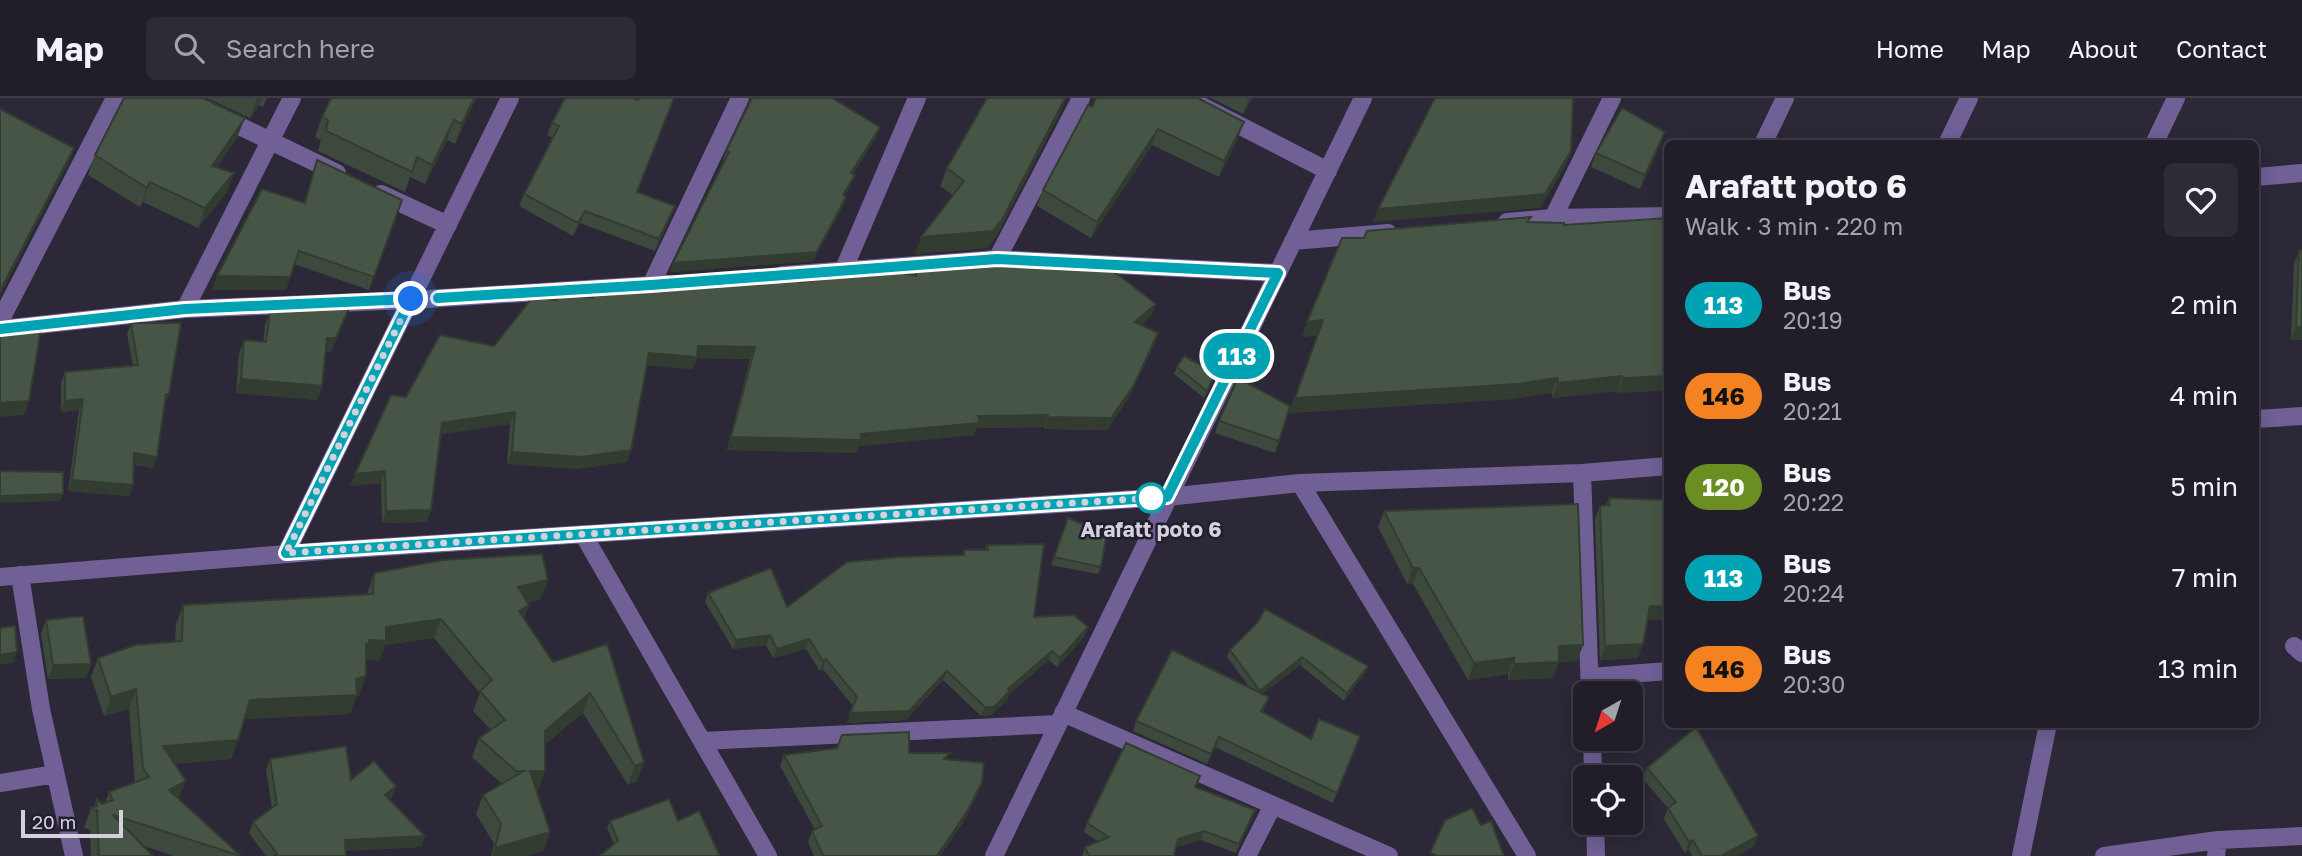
<!DOCTYPE html>
<meta charset="utf-8">
<style>
body{margin:0;font-family:"Golos Text",sans-serif;background:#2d2b36;color:#f1f3f6;height:100vh;display:flex;flex-direction:column;font-size:26px;white-space:nowrap}
*{box-sizing:border-box;margin:0}
p{font-size:23px;color:#a2a2a8}
.icon{flex:none;width:38px;height:38px;fill:none;stroke:currentColor;stroke-width:2;stroke-linecap:round;stroke-linejoin:round}
.map{position:relative;flex:1;overflow:hidden}
.drawer{position:absolute;left:1664px;top:42px;width:595px;height:588px;display:flex;flex-direction:column;background:#211e2a;border-radius:10px;box-shadow:0 4px 18px #0003,0 0 0 2px #3e3c47}
.drawer>*{flex:none}
.badge{padding:0 14px;border-radius:23px;font-size:24px;line-height:46px}
.needle{width:46px;rotate:219deg}
.controls{position:absolute;left:1573px;top:583px;display:grid;gap:14px}
.controls a{display:grid;place-items:center;width:70px;height:70px;border-radius:10px;background:#211e2a;box-shadow:0 4px 18px #0003,0 0 0 2px #3e3c47;font-size:35px}
.scale{position:absolute;left:21px;bottom:18px;width:102px;box-sizing:border-box;padding-left:7px;border:4px solid #d4d1dc;border-top:0;font-size:19px;line-height:24px;white-space:nowrap;color:#d4d1dc;-webkit-text-stroke:5px #231e2e;paint-order:stroke}
.you{position:absolute;width:35px;height:35px;margin:-18px;border:5px solid #fff;border-radius:50%;background:#1a73e8;box-shadow:0 0 0 10px #1a73e833}
.map>.badge{position:absolute;translate:-50% -50%;box-shadow:0 0 0 4px #fff}
.round{display:grid;place-items:center;flex:none;width:74px;height:74px;border-radius:10px;background:#2d2b36}
.head{display:flex;align-items:center;justify-content:space-between;height:119px;padding:0 21px}
h1{font-size:33px;font-weight:700;line-height:52px}
ul{padding:0;list-style:none}
li{display:flex;align-items:center;gap:21px;height:91px;padding:0 21px}
li div{flex:1}
li b{display:block;font-size:26px}
li em{font-style:normal}
li .badge{min-width:77px;font-weight:700;text-align:center}
header{display:flex;align-items:center;gap:42px;box-sizing:border-box;height:98px;padding:0 35px;background:#211e2a;border-bottom:2px solid #3e3c47}
header strong{font-size:33px}
nav{display:flex;gap:38px;margin-inline-start:auto;font-size:24px}
.search{width:490px;height:63px;background:#2d2b36;display:flex;align-items:center;gap:18px;box-sizing:border-box;padding:0 24px;border-radius:10px;color:#a2a2a8;font-size:26px}
.map>svg:first-child{display:block}
.lines{fill:none;stroke-linecap:round;stroke-linejoin:round}
.minor{stroke:#706096;stroke-width:18}
.wall{fill:#3d493c}
.shaded-wall{fill:#323c31}
.building{fill:#475546;stroke:#323c31;stroke-width:2}
.line-casing{stroke:#fff;stroke-width:16}
.line{stroke:#00a3b4;stroke-width:10}
.walk{stroke:#d4d1dc;stroke-width:7;stroke-dasharray:0 12.6}
.stop-dot{fill:#fff;stroke:#00a3b4;stroke-width:3.5}
.labels{text-anchor:middle;dominant-baseline:central;stroke-width:5;stroke-linejoin:round;paint-order:stroke}
.stop-label{font-size:21px;font-weight:bold;fill:#d4d1dc;stroke:#231e2e}
</style>
<header>
<strong>Map</strong>
<div class="search"><svg class="icon" aria-label="search" viewBox="0 0 24 24"><circle cx="10" cy="10" r="6"/><path d="M15 15l6 6"/></svg>Search here</div>
<nav><a>Home</a><a>Map</a><a>About</a><a>Contact</a></nav>
</header>
<div class="map">
<svg width="2302" height="758" viewBox="0 0 2302 758">
<rect width="100%" height="100%" fill="#2c2838"/>
<g class="lines">
<path class="minor" d="M181,0L337,75
M1186,0L1328,73
M1763,46L1785,0
M1947,46L1969,0
M2154,46L2176,0
M2256,79L2302,75
M381,96L448,127
M1553,120L1612,0
M1507,124L1553,120L1668,118
M1293,143L1388,135
M997,161L1081,0
M843,173L917,0
M782,177L997,161L1278,175
M651,187L740,0
M185,211L292,0
M0,223L115,0
M0,231L185,211L411,202L667,186
M2256,321L2302,318
M1582,375L1590,595
M1300,385L1527,758
M583,436L768,758
M286,455L510,0
M20,477L41,611L74,758
M0,479L337,452L1167,399L1300,385L1582,375L1668,368
M2294,548L2302,555
M1590,579L1668,573
M1063,615L1389,758
M1592,640L1593,679
M703,643L1058,626
M0,685L55,676
M1595,724L1596,758
M994,758L1363,0
M1247,758L1273,707
M2021,758L2048,626
M2104,758L2218,742
M2216,758L2218,742L2302,738"/>
</g>
<path class="wall" d="M207,0H267L263,9L259,7L250,20Z
M476,0L455,46L447,42L425,86L410,79L405,94L318,53L321,42L315,39L322,19Z
M565,0L638,94L675,108L670,121L655,153L580,125L573,138L519,108L524,96L553,40L547,37L552,25Z
M1211,0H1252L1243,16Z
M1092,9L1238,40L1219,79L1152,47L1091,140L1037,108L1043,92Z
M1062,11L996,139L987,150L915,156L953,97L940,88L947,70Z
M245,20L237,39L217,69L227,94L198,130L143,104L140,109L88,77L95,57Z
M1665,34L1660,48L1640,91L1591,69L1596,55Z
M876,39L853,76L851,87L845,98L843,108L813,163L670,174L725,63L723,62L726,53Z
M317,62L402,102L369,192L294,166L286,192H212L217,178L304,105Z
M1668,120V292L1617,295V293L1552,300V295L1512,301L1289,315L1318,237L1302,239L1307,224L1364,140L1529,124L1564,127Z
M2299,153L2302,242H2291L2294,166Z
M917,167L1156,206L1151,218L1141,227L1158,235L1154,247L1129,299L1107,332L1044,331V329L977,330L974,337L859,348L856,355L727,352L750,261L697,260L693,271L647,267L627,364L576,371L507,366L510,326L441,336L427,424L382,425L381,385L350,388L355,376L406,299L494,248L555,202L558,196L591,200L594,192L613,194L913,178Z
M270,213L344,223L331,254H326L322,288L317,302L236,295L239,256L244,242L263,244L265,227Z
M131,225L165,307H164L157,359L153,370L134,367L133,387L129,398L68,393L79,312L61,314V285L65,274L133,267L127,236Z
M1177,269L1213,282L1204,300L1174,276Z
M1219,323L1279,343L1275,355L1215,335Z
M1609,400L1648,522L1638,560L1600,562L1595,421L1600,408L1606,407Z
M1384,413L1583,547L1577,563L1559,564L1553,580L1508,582V576L1468,582L1413,486H1407L1378,429Z
M1068,420L1101,469L1098,476L1051,467Z
M987,447L1034,519L1088,529L1084,539L1057,569L1049,562L1009,596L1007,602L990,618H981L943,582L906,622L847,625L853,608L823,571L820,573L806,551L773,560L766,547L733,551L705,504L708,495L787,509L962,457L964,452H985Z
M374,475L541,501L528,504L529,507L524,520L553,564L607,546L644,664L637,683L628,687L583,615L545,646V673L538,692H537L550,734L543,753L526,758H491L494,746L476,716L483,697L502,686L472,659L479,640L491,632L473,613L480,595L434,540L385,547L379,563L366,561L359,598H356L350,616L244,621L231,661L174,666L179,701L241,758H174L144,748L153,758H91L90,732L84,730L91,710L94,709L97,701L102,706L105,705L109,694L135,684L129,611L104,618L91,579L98,560L175,543L176,526L183,507L367,496Z
M46,522L91,566L86,580L48,581L41,536Z
M1258,524L1368,568L1365,575L1344,603L1300,567L1262,596L1269,599L1263,614L1311,641L1360,638L1333,705L1215,649L1207,666L1133,633L1136,623L1250,590L1227,559L1230,552Z
M909,655L947,661L978,695L964,723L940,758H814L808,744L812,733L815,732L780,668L784,657Z
M270,661L351,682L396,688L392,699L389,701L425,738L421,749L346,753V758H266L249,735L253,724L272,709L266,672Z
M1647,670L1754,748L1737,758H1692L1689,752L1685,755L1664,721L1668,710L1643,681Z
M1196,689L1255,712L1236,755L1201,742L1176,749L1174,758H1082L1085,749L1099,744L1084,734L1087,725Z
M610,723H678L614,746L607,730Z"/>
<path class="shaded-wall" d="M257,0H262L259,7L250,20Z
M474,0H476L455,46L462,26Z
M1065,0H1066L1062,11L996,139L987,150L915,156L921,139Z
M1249,0H1252L1243,16Z
M245,20L237,39L205,87L212,68Z
M454,22L447,42L425,86L432,67Z
M1244,24L1238,40L1219,79L1224,63Z
M880,29L876,39L848,85L851,75Z
M1158,31L1152,47L1091,140L1097,124Z
M1665,34L1660,48L1640,91L1645,77Z
M74,50L69,64L0,197V193Z
M1571,53L1566,67L1540,110L1373,124L1378,111Z
M234,75L227,94L198,130L205,110Z
M855,77L851,87L840,107L843,97Z
M150,84L143,104L140,109L147,90Z
M846,99L843,108L813,163L670,174L673,165Z
M675,108L670,121L655,153L659,141Z
M585,113L580,125L573,138L578,125Z
M217,178L290,179L286,192H212Z
M1156,206L1151,218L1130,236L1135,224Z
M349,210L331,254H322L327,240Z
M1323,222L1318,237L1302,239L1307,224Z
M2296,229H2302V242H2291Z
M1158,235L1154,247L1129,299L1107,332L1044,331L1048,319Z
M698,248L755,249L750,261L697,260L693,271L644,267L649,255Z
M1622,278L1617,293L1552,300L1558,285Z
M1668,278V292L1617,295L1623,280Z
M1557,280L1552,295L1512,301L1289,315L1295,300Z
M241,281L322,288L317,302L236,295Z
M166,296H169L165,307H162Z
M83,301L79,312L61,314L65,303Z
M29,303L24,317L0,319V305Z
M515,314L510,326L438,337L442,325Z
M1048,317L1044,329L977,330L974,337L859,348L856,355L727,352L731,339L861,336L978,318Z
M631,352L627,364L576,371L507,366L512,354Z
M134,355L157,359L153,370L130,366Z
M385,373L381,385L350,388L355,376Z
M72,382L133,387L129,398L68,393Z
M63,396L60,403L0,405V398Z
M431,412L427,424L382,425L386,413Z
M1413,470H1419L1413,486H1407Z
M548,482L541,501L511,508L518,489Z
M529,507L522,526L519,513Z
M1650,508L1668,509V522H1645Z
M441,521L434,540L385,547L379,563L364,561L366,546L369,542L386,529Z
M1088,529L1084,539L1057,569L1060,560Z
M770,537L766,547L733,551L736,542Z
M809,541L806,551L773,560L777,551Z
M1643,546L1638,560L1600,562L1605,548Z
M1583,547L1577,563L1559,564L1553,580L1508,582L1514,566L1559,548Z
M1052,553L1049,562L1009,596L1007,602L990,618H981L985,609L1008,591Z
M17,554L13,565L0,567V557Z
M1302,559L1300,567L1257,600L1260,593Z
M1514,560L1508,576L1468,582L1474,565Z
M826,561L823,571L820,573L823,563Z
M91,566L86,580L48,581L53,567Z
M1368,568L1365,575L1344,603L1347,595Z
M947,573L943,582L906,622L847,625L850,615Z
M366,578L359,598H356L350,616L243,621L250,602Z
M136,591L129,611L104,618L111,599Z
M590,595L583,615L538,652L545,633Z
M238,642L231,661L156,667L163,648Z
M644,664L637,683L628,687L635,668Z
M530,673H545L538,692H523Z
M186,683L178,702L169,692Z
M982,684L978,695L964,723L940,758H937Z
M396,688L392,699L381,708L385,697Z
M1204,733L1201,742L1175,749L1178,741Z
M550,734L543,753L526,758H492L495,750Z
M425,738L421,749L341,753L345,742Z
M1758,738L1754,748L1737,758H1721Z
M1693,742L1689,752L1685,755L1689,744Z"/>
<path class="building" d="M124,0H203L245,20L212,68L234,75L205,110L150,84L147,90L95,57Z
M331,0H474L462,26L454,22L432,67L417,59L412,74L326,33L328,22L322,19Z
M565,0H633L638,2L639,0H674L637,94L675,108L659,141L585,113L578,125L524,96L559,28L552,25Z
M752,0H832L880,29L851,75L855,77L843,97L846,99L817,154L673,165L729,54L726,53Z
M987,0H1065L1002,122L993,133L921,139L964,83L947,70Z
M1096,0H1198L1244,24L1224,63L1158,31L1097,124L1043,92L1088,7L1092,9Z
M1435,0H1573L1571,53L1545,96L1378,111Z
M1622,10L1665,34L1645,77L1596,55Z
M0,11L74,50L0,193Z
M317,62L402,102L374,179L299,153L290,179L217,178L262,91L305,105Z
M1531,119L1527,124L1564,125V127L1668,120V278L1623,280L1622,278L1558,285L1557,280L1518,286L1295,300L1323,222L1307,224L1342,140H1364L1367,133Z
M2302,152V229H2296L2299,153Z
M974,162L1074,172V170L1113,173L1156,206L1135,224L1158,235L1134,287L1111,320L1048,319V317L978,318L979,325L861,336V342L731,339L755,249L698,248L697,259L649,255L631,352L581,359L512,354L515,314L442,325L431,412L386,413L385,373L355,376L391,297L406,299L440,237L494,248L532,200L557,202L558,196L593,200L594,192L613,194L647,187L805,175L800,184L892,172L916,178L917,167Z
M349,210L336,240H327L322,288L241,281L244,242L266,244L270,213Z
M131,225H181L169,296H166L157,359L134,355L133,387L72,382L83,301L65,303V274L138,267Z
M0,229L41,231L29,303L0,305Z
M1184,258L1216,275L1207,293L1177,269Z
M1238,280L1290,308L1279,343L1219,323Z
M0,373L63,374V396L0,398Z
M1609,400L1667,402L1668,509L1650,508L1643,546L1605,548L1600,408L1610,407Z
M1578,406L1583,547L1559,548V564L1514,566V560L1474,565L1419,470H1413L1384,413Z
M1068,420L1107,436L1101,469L1054,459Z
M1044,446L1034,519L1074,517L1088,529L1060,560L1052,553L1008,591L1010,593L994,609H985L947,573L909,613L850,615L857,599L826,561L823,563L809,541L777,551L770,537L736,542L708,495L771,470L787,509L847,464L899,459L964,457V452H988L987,447Z
M542,456L548,482L518,489L529,507L519,513L553,564L607,546L644,664L635,668L590,595L545,633V673H530L550,734L495,750L501,726L483,697L524,673H516L479,640L505,622L480,593L492,582L441,521L386,529V543L369,542V547L366,546V578L356,581L357,597L250,602L238,642L163,648L186,683L169,692L241,758L113,717L153,758H99L97,712L91,710L97,708V701L102,706L113,702L109,694L149,679L143,670L136,591L111,599L98,560L135,547L182,543L183,507L373,496L374,475L443,462Z
M1265,511L1368,568L1347,595L1302,559L1260,593L1230,552L1258,524Z
M83,518L91,566L53,567L46,522Z
M15,528L17,554L0,557V530Z
M1172,552L1269,599L1261,613L1311,641L1319,621L1360,638L1337,695L1219,639L1211,656L1136,623Z
M1696,629L1758,738L1721,758H1702L1693,742L1689,744L1668,710L1676,704L1647,670Z
M909,634V655H950L944,661L984,665L982,684L968,712L937,758H823L812,733L822,728L784,657L837,650L842,637Z
M1126,645L1200,678L1195,689L1255,712L1239,746L1204,733L1178,741L1174,758H1089L1085,749L1109,739L1087,725Z
M346,648L351,682L374,663L396,688L385,697L425,738L345,742L346,758H273L277,756L253,724L277,706L270,661Z
M669,701L678,723L699,713L720,758H599L618,743L610,723Z
M1472,710L1481,727L1491,723L1504,758H1437L1430,755L1445,722Z"/>
<g class="lines">
<defs>
<path id="line" d="M0,231L185,211L411,201L286,455L1167,399L1278,175L997,161L651,187L438,200"/>
</defs>
<use href="#line" class="line-casing"/>
<use href="#line" class="line"/>
<path class="walk" d="M411,201L286,455L1151,400"/>
</g>
<circle class="stop-dot" cx="1151" cy="400" r="14"/>
<g class="labels">
<g class="stop-label">
<text x="1151" y="431">Arafatt poto 6</text>
</g>
</g>
</svg>
<div class="controls">
<a><svg class="needle" viewBox="-14 -14 28 28"><path d="M0-13l5 13h-10z" fill="#e53935"/><path d="M0 13l5-13h-10z" fill="#a2a2a8"/></svg></a>
<a><svg class="icon" aria-label="locate" viewBox="0 0 24 24"><circle cx="12" cy="12" r="6"/><path d="M12 2v4M12 18v4M2 12h4M18 12h4"/></svg></a>
</div>
<div class="scale">20 m</div>
<div class="you" style="left:411px;top:201px"></div>
<b class="badge" style="left:1237px;top:258px;background:#00a3b4;color:#fff">113</b>
<section class="drawer">
<div class="head"><div><h1>Arafatt poto 6</h1><p>Walk · 3 min · 220 m</p></div><a class="round"><svg class="icon" aria-label="heart" viewBox="0 0 24 24"><path d="M12 20l-8-8c-3-5 5-10 8-4 3-6 11-1 8 4z"/></svg></a></div>
<ul>
<li><span class="badge" style="background:#00a3b4;color:#fff">113</span><div><b>Bus</b><p>20:19</p></div><em>2 min</em></li>
<li><span class="badge" style="background:#f58220;color:#111">146</span><div><b>Bus</b><p>20:21</p></div><em>4 min</em></li>
<li><span class="badge" style="background:#6b8e23;color:#fff">120</span><div><b>Bus</b><p>20:22</p></div><em>5 min</em></li>
<li><span class="badge" style="background:#00a3b4;color:#fff">113</span><div><b>Bus</b><p>20:24</p></div><em>7 min</em></li>
<li><span class="badge" style="background:#f58220;color:#111">146</span><div><b>Bus</b><p>20:30</p></div><em>13 min</em></li>
</ul>
</section>
</div>
